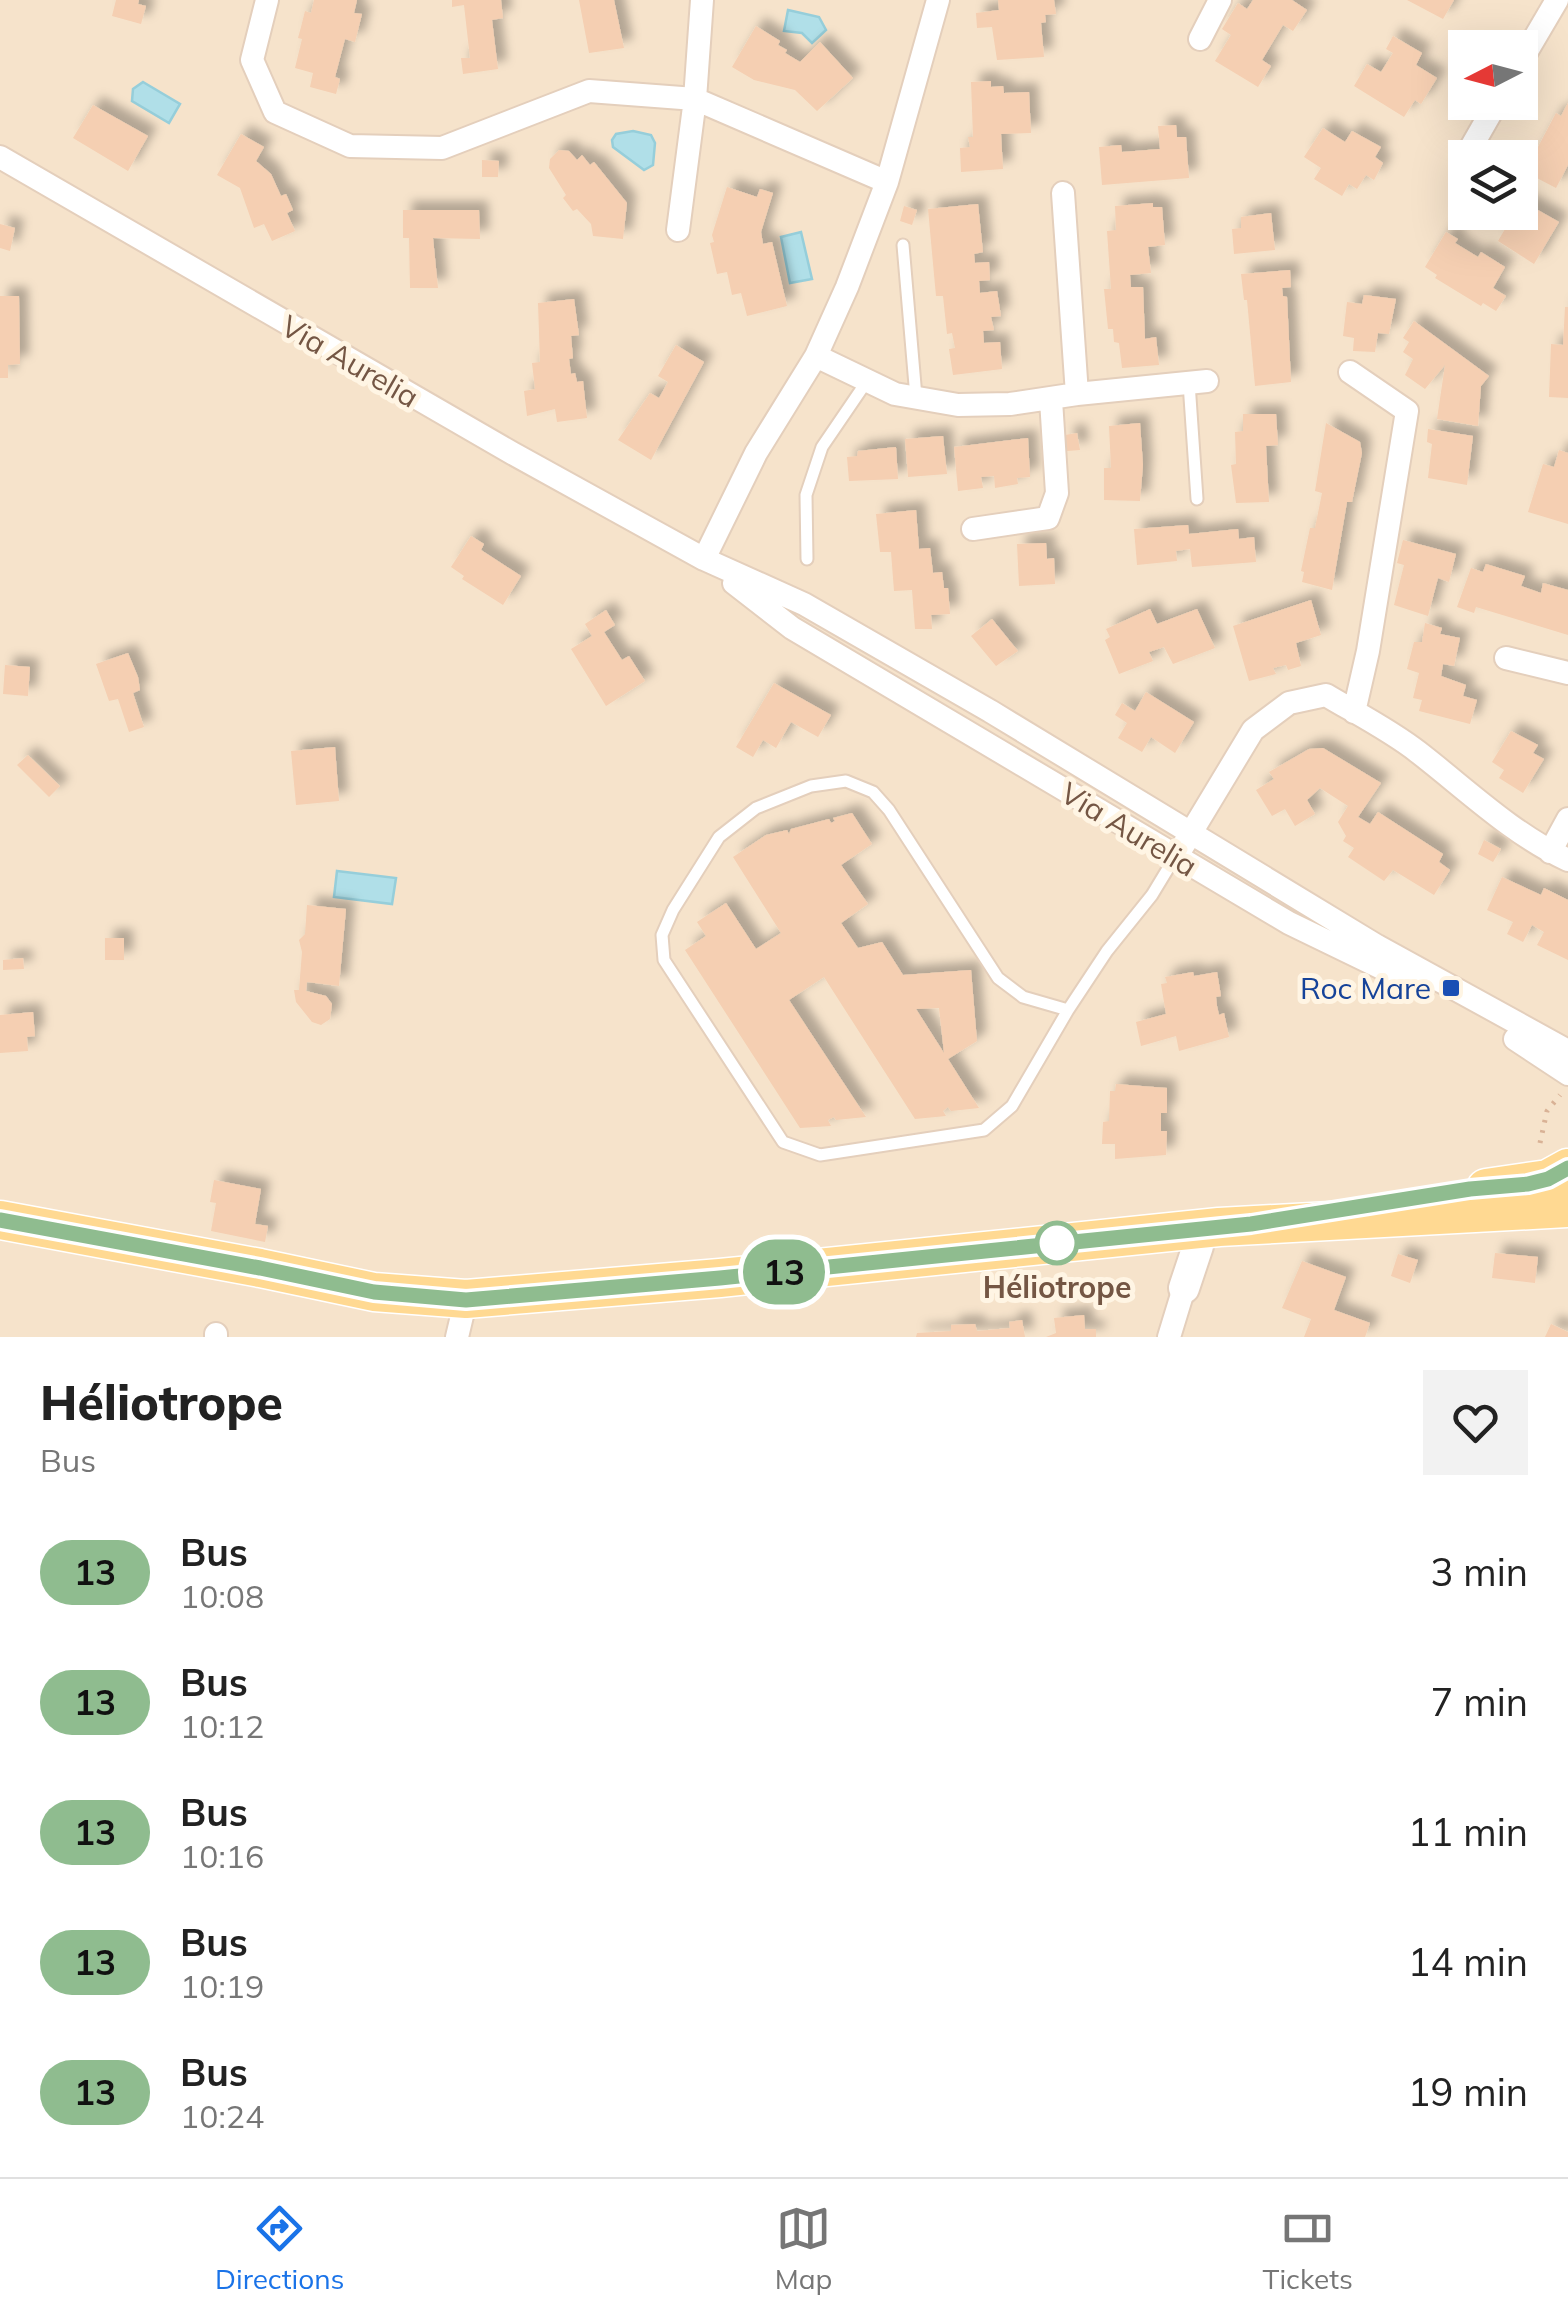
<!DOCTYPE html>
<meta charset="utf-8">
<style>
body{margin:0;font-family:Mulish,sans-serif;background:#f2f2f2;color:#222;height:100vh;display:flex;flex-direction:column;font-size:38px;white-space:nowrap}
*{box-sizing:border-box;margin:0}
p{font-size:32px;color:#767676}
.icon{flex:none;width:55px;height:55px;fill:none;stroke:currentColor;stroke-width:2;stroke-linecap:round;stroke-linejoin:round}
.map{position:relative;height:1337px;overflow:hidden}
.panel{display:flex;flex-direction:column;background:#fff;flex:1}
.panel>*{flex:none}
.badge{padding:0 20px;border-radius:32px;font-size:35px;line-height:65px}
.needle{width:65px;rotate:264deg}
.fabs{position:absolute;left:1448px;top:30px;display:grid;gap:20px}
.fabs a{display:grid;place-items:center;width:90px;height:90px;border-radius:0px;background:#fff;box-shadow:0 10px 40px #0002;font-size:50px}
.map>.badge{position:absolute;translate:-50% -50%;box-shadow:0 0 0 5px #fff}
.round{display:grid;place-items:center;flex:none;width:105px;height:105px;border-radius:0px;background:#f2f2f2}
.summary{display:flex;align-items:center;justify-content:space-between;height:170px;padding:0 40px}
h1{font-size:48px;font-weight:800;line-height:75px}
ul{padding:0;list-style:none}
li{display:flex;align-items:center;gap:30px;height:130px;padding:0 40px}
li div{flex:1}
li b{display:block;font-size:38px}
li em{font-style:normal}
li .badge{min-width:110px;font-weight:700;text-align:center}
.dock{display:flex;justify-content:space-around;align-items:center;height:140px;border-top:2px solid #e0e0e0;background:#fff;font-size:28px;color:#767676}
.dock a{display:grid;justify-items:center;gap:5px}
.dock .active{color:#1a73e8}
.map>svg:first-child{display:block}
.residential{fill:#f6e3cb;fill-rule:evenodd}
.water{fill:#b0dfe8;stroke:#96ceda;stroke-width:2.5}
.building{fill:#f5cfb2;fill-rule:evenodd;filter:url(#shadow)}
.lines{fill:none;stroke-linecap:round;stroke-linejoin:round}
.service-casing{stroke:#e4cfbc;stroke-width:15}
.minor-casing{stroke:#e4cfbc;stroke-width:26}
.tertiary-casing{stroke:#e4cfbc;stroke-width:34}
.primary-casing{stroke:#fff;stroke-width:41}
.path{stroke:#d9b296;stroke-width:5;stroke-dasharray:2.5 8;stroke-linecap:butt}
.service{stroke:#fff;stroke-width:11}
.minor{stroke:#fff;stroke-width:22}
.tertiary{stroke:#fff;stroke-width:30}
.primary{stroke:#ffd992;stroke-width:38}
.line-casing{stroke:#fff;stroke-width:22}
.line{stroke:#8fbc8f;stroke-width:15}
.transit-dot{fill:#1a4fb4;stroke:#fff5e4;stroke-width:4}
.stop-dot{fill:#fff;stroke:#8fbc8f;stroke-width:5}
.labels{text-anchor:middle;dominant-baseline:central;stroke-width:10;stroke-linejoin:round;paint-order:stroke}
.street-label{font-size:30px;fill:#745644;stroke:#fff5e4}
.transit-label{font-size:30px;fill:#164399;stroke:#fff5e4;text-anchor:end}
.stop-label{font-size:30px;font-weight:bold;fill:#745644;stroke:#fff5e4}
</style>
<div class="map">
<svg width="1568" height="1337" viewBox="0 0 1568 1337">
<defs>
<filter id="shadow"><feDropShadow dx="9" dy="-9" stdDeviation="5" flood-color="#0004"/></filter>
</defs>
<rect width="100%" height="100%" fill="#fef2dd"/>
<path class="residential" d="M0,0H1568V1337H0ZM1465,48H1520V102H1465ZM1465,158H1520V212H1465Z"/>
<path class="water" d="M788,10L819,17L826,30L812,43L802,33L784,31Z
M143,82L180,104L169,123L132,101L133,89Z
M633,131L651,135L655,143L653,165L644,170L613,147L612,140L616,134Z
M801,232L812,279L790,283L781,237Z
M337,871L396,878L392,904L334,897Z"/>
<path class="building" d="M116,0H139L138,4L146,6L141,24L112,16Z
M314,0H357L354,13L362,14L355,42L345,39L335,77L340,79L336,94L310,87L313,73L295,68L302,39L298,38L301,27L305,11L311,13Z
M452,0H501L503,18L492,20L498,69L463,74L461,58H470L464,5L452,7Z
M579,0H614L624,48L589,53Z
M998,0H1054L1056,14L1045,15L1046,22L1041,23L1044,57L997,60L992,27L977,28L976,13L999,10Z
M1253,0H1292L1307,10L1293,31L1283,25L1262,60L1271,66L1258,87L1215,61L1231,35L1222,29L1238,3L1247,9Z
M1407,0H1454L1443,19Z
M756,26L780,41L778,45L787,50L785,53L800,62L820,42L853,78L817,111L795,90L754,80L732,67Z
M1393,36L1422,53L1416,65L1437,78L1421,104L1415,100L1404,117L1354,86L1367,64L1381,72L1393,53L1386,49Z
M991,81V87L1003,86L1004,93L1029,92L1031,133L1001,134L1003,169L961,172L960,148L970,147L968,137H973L971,82Z
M1568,103V165L1556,188L1533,176L1537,169L1529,164L1556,113L1561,116Z
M93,105L148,136L128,171L73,138Z
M1176,125L1177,137H1186L1189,178L1102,185L1099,147L1121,145L1122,152L1160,149L1158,126Z
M1323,128L1345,142L1352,131L1381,147L1375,157L1383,163L1374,180L1366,175L1357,189L1349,184L1342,196L1314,179L1321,168L1304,157Z
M241,134L264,147L256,161L271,174L281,196L286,194L293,210L287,213L295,231L272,241L264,224L254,228L240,188L217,175Z
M559,150L569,151L577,160L582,155L590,165L594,162L627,203L623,239L593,236L591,224L577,209L573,211L563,198L566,195L549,168L550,159Z
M482,160L499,161L498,177H482Z
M727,187L757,197L760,189L773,193L761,232L763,244L772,242L787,306L747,316L741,293L732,295L727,272L717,274L710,243L714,242L712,235Z
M1522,201L1559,222L1534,264L1498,241L1515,212H1520Z
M1153,203V207H1162L1165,245L1148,247L1151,273L1130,275L1131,287H1143L1145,339L1156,337L1159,365L1122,368L1119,343L1114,342L1113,329H1108L1104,289H1111L1107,231L1116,230L1115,206Z
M978,204L983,252L974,254L975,263L989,262L990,280L979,281L980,293L997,291L1001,316L991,317L994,330L983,331L984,343L1000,342L1002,369L953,375L949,349L955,348L952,333L947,334L943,296H936L928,209Z
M904,206L917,210L912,225L900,221Z
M403,210H479L480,239L433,238L438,288H410L409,238H403Z
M1271,213L1275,250L1234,254L1232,229L1241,228V217Z
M0,224L15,228L10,251L0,248Z
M1446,232L1458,239L1455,243L1478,257L1481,252L1505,267L1493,288L1506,296L1496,311L1483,303L1481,306L1435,278L1437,275L1425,267Z
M1290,270L1291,287L1282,288L1283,296L1287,297L1291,382L1255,386L1247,300H1244L1241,274Z
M1364,295L1396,299L1389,334L1378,333L1375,352L1353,351L1354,338L1343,336L1347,302L1362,304Z
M0,296H19L20,364L8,365V378H0Z
M574,299L579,335L571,336L573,358L569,359L571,374L575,373L577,382L583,381L587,418L557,422L555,409L527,416L524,391L535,389L532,363L540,362L538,303Z
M1565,307H1568V398L1549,397L1551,344L1563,345Z
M1414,321L1489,376L1481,386L1478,426L1437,419L1445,365L1425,389L1405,375L1413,359L1403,352L1409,342L1403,338Z
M676,345L704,362L651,460L618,440L650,393L659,398L668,382L658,376Z
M1243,414H1276L1278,445L1266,446L1269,502L1236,503L1231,465L1236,464L1235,432L1243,431Z
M1140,423L1143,465L1140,501L1104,500V468H1111L1109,426Z
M1326,423L1360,442L1362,453L1352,502H1347L1332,590L1302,582L1304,572L1301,571L1310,528H1315L1322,493L1315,491Z
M1428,429L1473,436L1467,485L1428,478L1432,444L1427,442Z
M1077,433L1080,450L1067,451L1065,435Z
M943,436L947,474L908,477L905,439Z
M1028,438L1030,477L1017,478L1018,484L995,488L994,476L981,477L983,488L958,491L954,447Z
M896,447L898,479L849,481L847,457L857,456L858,451Z
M1559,450L1568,453V524L1528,512L1543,464L1554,467Z
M916,510L919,549L930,548L933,573L942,572L944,588H948L950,614L931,615L932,629H915L912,590L894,591L891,552H880L876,514Z
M1188,525L1189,534L1238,529L1239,539L1254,537L1256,562L1192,567L1190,549L1176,551L1177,561L1137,565L1134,529Z
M471,536L484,544L481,550L521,576L503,605L462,579L464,576L451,567Z
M1403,540L1456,554L1449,582L1438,578L1428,616L1394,605L1404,565L1397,563Z
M1046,543L1047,559L1054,558L1055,584L1019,586L1017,544Z
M1486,564L1525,576L1521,586L1541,593L1543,583L1568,590V635L1476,607L1474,613L1457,607L1471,568L1483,572Z
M1311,600L1321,635L1296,643L1301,666L1288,670L1286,665L1273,668L1276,674L1249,681L1233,626Z
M1150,609L1157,624L1197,609L1215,648L1173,664L1164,647L1149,652L1153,661L1119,674L1105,640L1110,637L1106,629Z
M606,610L615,625L604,632L622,660L629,656L645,681L606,706L571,649L592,636L585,624Z
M992,619L1018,651L996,666L971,636Z
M1425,623L1442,628L1440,634L1460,638L1454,666L1443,664L1441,676L1466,685L1463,696L1477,700L1470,724L1419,711L1422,700L1413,698L1419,673L1407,669L1414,642H1422Z
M128,653L138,677L140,690L133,693L144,727L129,732L118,699L109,701L96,664Z
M5,665L30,667L28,696L3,694Z
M774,683L831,715L818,737L791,722L776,748L763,740L753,757L736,747Z
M1146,692L1194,722L1175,753L1151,737L1142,752L1118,738L1127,723L1115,715L1122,703L1135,711Z
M1511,731L1538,745L1533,753L1544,759L1523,793L1499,778L1504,770L1492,762Z
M335,747L339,801L296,805L291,751Z
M1323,748L1381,783L1358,817L1370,824L1378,812L1443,854L1439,862L1450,870L1434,895L1393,870L1384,881L1348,857L1354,848L1343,841L1346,836L1338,822L1348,806L1320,788L1307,800L1315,814L1295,826L1285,809L1272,816L1256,790L1274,779L1269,772L1309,749Z
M28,755L60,786L49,797L17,765Z
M852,813L872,844L841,865L868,904L841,923L858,948L882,942L903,975L971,970L977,1041L948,1059L979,1108L951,1111L948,1107L943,1111L946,1116L915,1119L824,977L789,1000L866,1117L836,1120L834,1117L828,1120L831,1126L800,1128L685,950L706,936L697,922L726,903L756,949L781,933L733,857L766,835L787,830L789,834L791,829L829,819L831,823L835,821L833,818ZM939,1008L944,1053L916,1009Z
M1484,840L1501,849L1493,862L1478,854Z
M1502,877L1541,895L1544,888L1568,900V960L1537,945L1544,932L1532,925L1523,942L1507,934L1513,922L1487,910Z
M307,905L346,909L339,986L307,982L306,991L326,996L332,1004L330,1019L321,1025L312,1022L296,1002L294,990H299L302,952L299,940L305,934Z
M105,938H124V960H105Z
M23,958L24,969L3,970V960Z
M1193,972L1194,976L1217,972L1221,996L1216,997L1217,1006L1219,1015L1224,1013L1229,1037L1179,1051L1176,1036L1141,1046L1136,1022L1166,1014L1161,984L1167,983L1165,977Z
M33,1012L35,1036L27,1037L28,1051L0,1053V1015Z
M1116,1084L1167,1088V1113H1161V1131H1167L1166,1155L1115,1159V1144H1102L1103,1122L1109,1121L1110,1091H1115Z
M214,1180L261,1189L255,1224L268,1226L265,1242L211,1231L216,1203L210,1202Z
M1495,1253L1538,1257L1535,1283L1492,1278Z
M1398,1254L1418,1260L1410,1283L1391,1276Z
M1302,1261L1346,1277L1334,1310L1370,1323L1365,1337H1304L1311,1319L1282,1308Z
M1084,1315L1085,1329H1096V1337H1046L1056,1333L1054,1318Z
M1022,1320L1025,1337H916L917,1333L951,1331V1325L975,1324L977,1331L1010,1328L1009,1322Z
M1551,1324L1568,1332V1337H1545Z"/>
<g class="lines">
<defs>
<path id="service" d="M903,245L916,397
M1189,383L1197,499
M807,559L806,495L822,447L867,381
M1068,1010L1023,997L998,978L889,810L873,792L846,781L811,786L756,808L719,837L673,910L662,935L664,960L783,1142L820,1155L984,1130L1012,1106L1068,1010L1107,951L1152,895L1175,857"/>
<path id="minor" d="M267,0L252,60L275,112L350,146L442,148L589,91L695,99L887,182
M1200,39L1220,0
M1520,63L1557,0
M0,157L512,453L704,559L804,604L990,711L1377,946L1568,1051
M1465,158L1497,102
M1063,193L1077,394
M678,230L695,99L702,0
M816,356L895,394L958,405L1010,404L1077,394L1207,381
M1350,372L1407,411L1368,651L1354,712
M973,529L1048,518L1057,493L1051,400
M704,559L756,453L816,356L847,287L887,182L938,0
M734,583L792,628L1289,923L1421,987
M1506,658L1568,673
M1183,846L1253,730L1289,703L1326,695C1356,713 1390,730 1418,752C1466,789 1512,834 1568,860
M1550,852L1568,819
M1515,1039L1568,1074
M216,1334V1337
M457,1337L466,1299
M1169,1337L1184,1288"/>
<path id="tertiary" d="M1184,1288L1198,1246L1197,1229"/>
<path id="primary" d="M1486,1188L1548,1179L1568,1168
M0,1220L260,1268L374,1292L466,1299L720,1278L1219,1227L1568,1208"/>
</defs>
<use href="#service" class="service-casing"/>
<use href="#minor" class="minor-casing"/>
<use href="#tertiary" class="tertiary-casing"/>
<use href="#primary" class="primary-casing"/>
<path class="path" d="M1540,1143L1547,1111L1560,1095"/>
<use href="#service" class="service"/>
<use href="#minor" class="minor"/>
<use href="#tertiary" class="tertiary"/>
<use href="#primary" class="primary"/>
</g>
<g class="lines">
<defs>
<path id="line" d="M0,1220L260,1268L374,1292L466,1300L720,1278L1251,1224L1470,1189L1528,1184L1548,1179L1568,1168"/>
</defs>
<use href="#line" class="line-casing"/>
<use href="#line" class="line"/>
</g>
<rect class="transit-dot" x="1441" y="978" width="20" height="20" rx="5"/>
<circle class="stop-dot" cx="1057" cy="1243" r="20"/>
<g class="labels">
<g class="street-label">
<text transform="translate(350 361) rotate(30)">Via Aurelia</text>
<text transform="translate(1129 829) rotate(31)">Via Aurelia</text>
</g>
<g class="transit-label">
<text x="1431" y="988">Roc Mare</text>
</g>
<g class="stop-label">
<text x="1057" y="1287">Héliotrope</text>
</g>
</g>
</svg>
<div class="fabs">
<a><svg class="needle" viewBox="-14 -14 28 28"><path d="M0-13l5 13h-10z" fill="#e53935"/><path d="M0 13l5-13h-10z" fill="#767676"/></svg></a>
<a><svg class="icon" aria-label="layers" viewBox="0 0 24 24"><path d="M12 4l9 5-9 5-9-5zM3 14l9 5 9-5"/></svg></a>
</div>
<b class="badge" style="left:784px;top:1272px;background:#8fbc8f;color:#111">13</b>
</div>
<section class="panel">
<div class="summary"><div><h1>Héliotrope</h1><p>Bus</p></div><a class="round"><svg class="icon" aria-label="heart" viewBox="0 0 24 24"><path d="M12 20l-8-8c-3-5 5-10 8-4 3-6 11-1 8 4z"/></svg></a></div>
<ul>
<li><span class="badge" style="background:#8fbc8f;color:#111">13</span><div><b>Bus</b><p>10:08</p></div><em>3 min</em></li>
<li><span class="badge" style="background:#8fbc8f;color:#111">13</span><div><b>Bus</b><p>10:12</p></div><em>7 min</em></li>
<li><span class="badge" style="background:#8fbc8f;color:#111">13</span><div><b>Bus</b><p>10:16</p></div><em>11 min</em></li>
<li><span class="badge" style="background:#8fbc8f;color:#111">13</span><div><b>Bus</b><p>10:19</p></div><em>14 min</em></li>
<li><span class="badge" style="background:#8fbc8f;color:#111">13</span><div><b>Bus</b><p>10:24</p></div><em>19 min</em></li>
</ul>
</section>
<nav class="dock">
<a class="active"><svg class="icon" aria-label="directions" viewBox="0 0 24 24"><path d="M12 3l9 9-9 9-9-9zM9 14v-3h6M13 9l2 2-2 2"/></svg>Directions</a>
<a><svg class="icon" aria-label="map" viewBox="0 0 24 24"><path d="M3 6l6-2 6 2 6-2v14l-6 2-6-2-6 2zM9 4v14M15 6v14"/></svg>Map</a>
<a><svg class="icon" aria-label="tickets" viewBox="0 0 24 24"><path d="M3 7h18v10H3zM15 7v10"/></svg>Tickets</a>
</nav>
